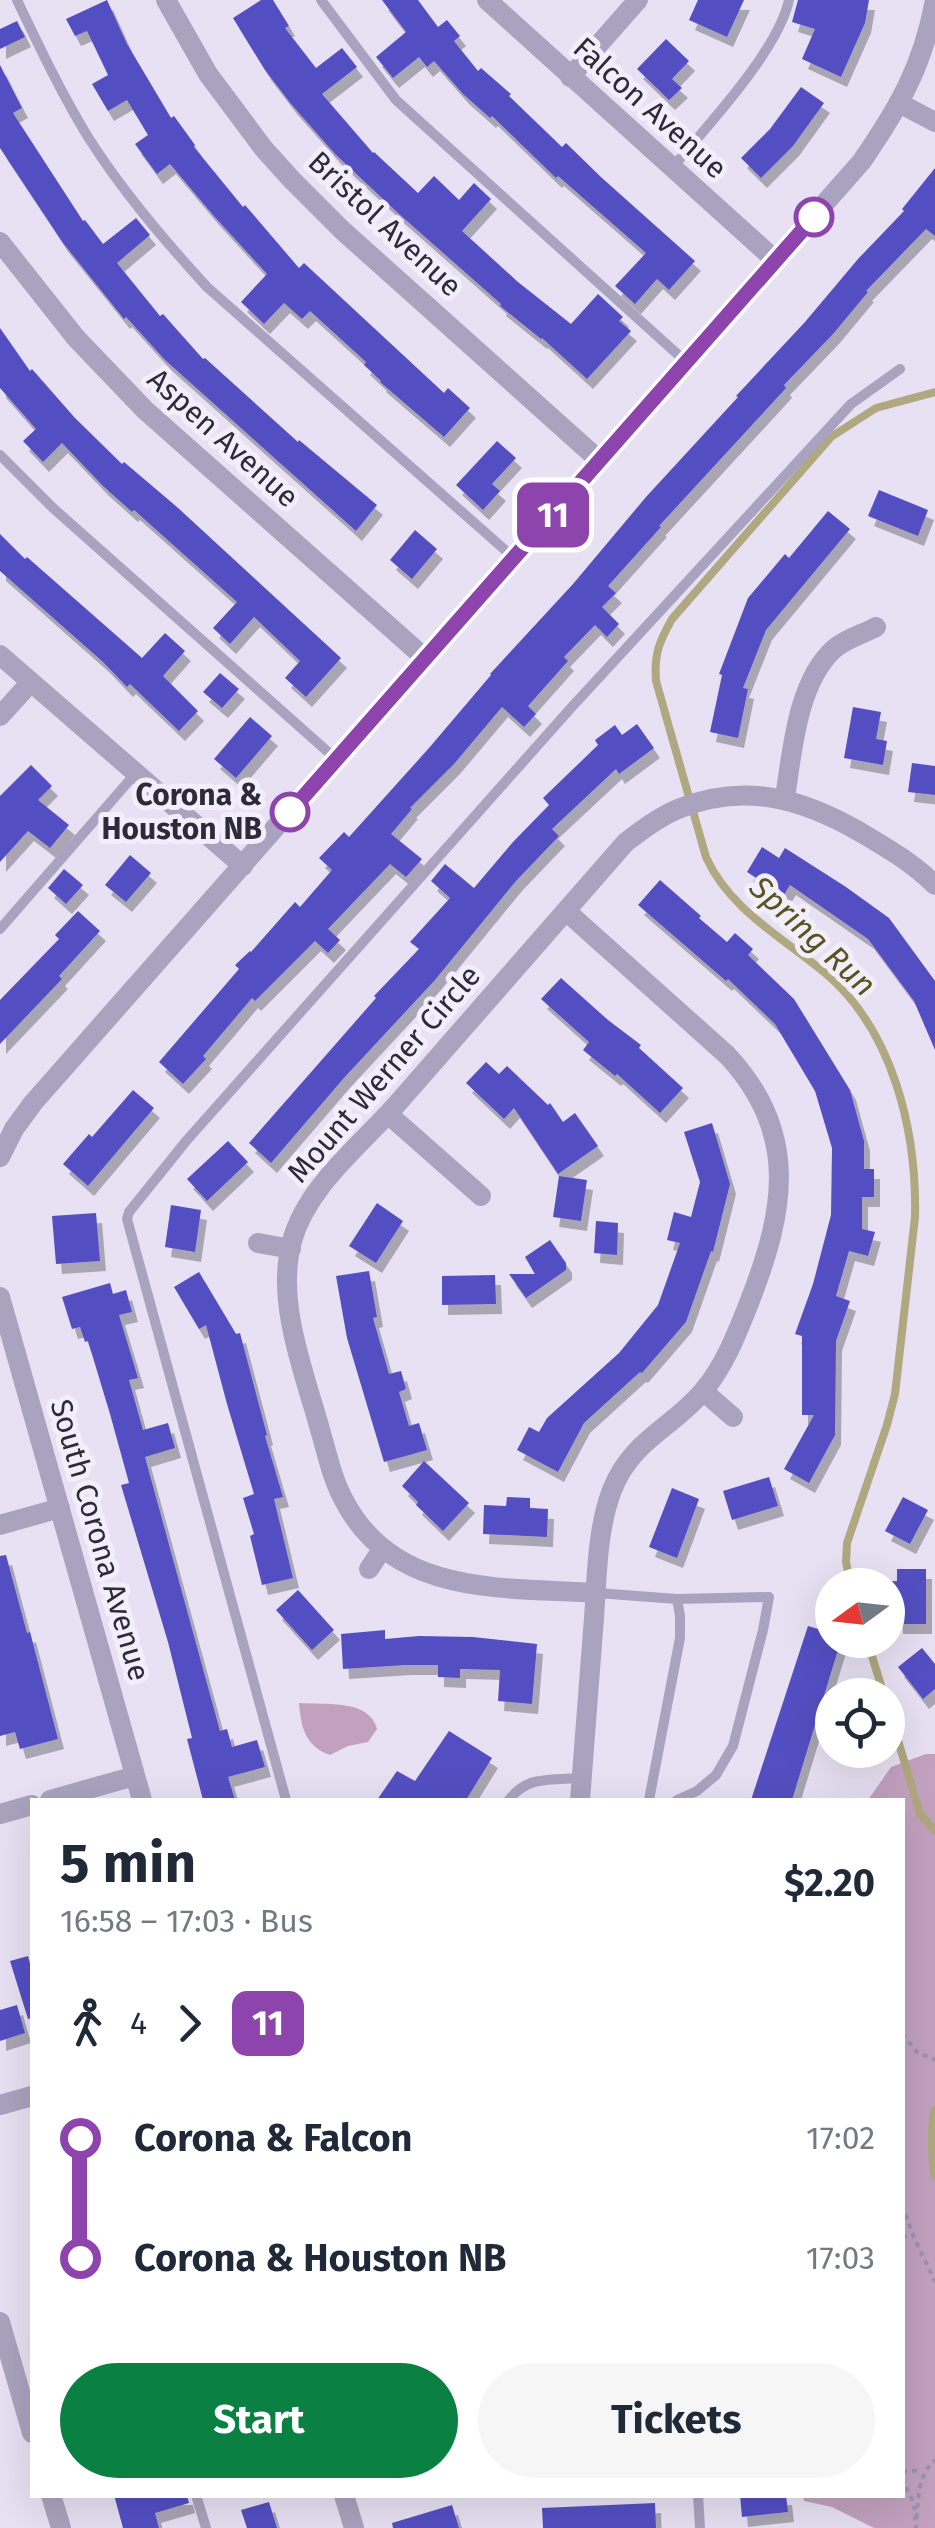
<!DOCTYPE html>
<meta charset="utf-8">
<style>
body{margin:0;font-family:"Fira Sans",sans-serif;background:#f6f6f7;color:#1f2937;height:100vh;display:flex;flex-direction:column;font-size:38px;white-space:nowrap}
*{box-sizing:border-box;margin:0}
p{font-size:32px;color:#747a83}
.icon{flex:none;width:55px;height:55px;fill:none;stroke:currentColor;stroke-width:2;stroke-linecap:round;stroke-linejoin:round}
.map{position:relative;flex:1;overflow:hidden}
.sheet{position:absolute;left:30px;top:1798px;width:875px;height:700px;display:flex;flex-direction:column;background:#fff;border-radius:0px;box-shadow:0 10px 40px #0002}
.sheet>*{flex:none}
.badge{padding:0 20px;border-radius:15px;font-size:35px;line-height:65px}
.needle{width:65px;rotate:255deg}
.controls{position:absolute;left:815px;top:1568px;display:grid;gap:20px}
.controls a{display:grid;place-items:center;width:90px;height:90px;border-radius:50%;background:#fff;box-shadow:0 10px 40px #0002;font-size:50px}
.map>.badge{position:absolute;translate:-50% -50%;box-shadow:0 0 0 5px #fff}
.legs{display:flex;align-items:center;gap:15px;height:110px;padding:0 30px;font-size:32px}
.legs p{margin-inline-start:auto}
.head{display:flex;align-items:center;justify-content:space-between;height:170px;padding:0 30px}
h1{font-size:55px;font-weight:700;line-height:75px}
.action{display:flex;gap:20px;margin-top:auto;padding:20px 30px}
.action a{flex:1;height:115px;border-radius:60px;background:#0b8043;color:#fff;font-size:40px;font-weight:700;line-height:115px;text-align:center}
.action a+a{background:#f6f6f7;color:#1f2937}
ul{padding:0 30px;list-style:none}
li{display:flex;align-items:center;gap:35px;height:120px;font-size:38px}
li i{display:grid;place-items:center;width:15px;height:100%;margin:0 12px;background:currentColor}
li i::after{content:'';width:25px;height:25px;margin:-12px;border:8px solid;border-radius:50%;background:#fff}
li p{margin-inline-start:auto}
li:first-child i{background:linear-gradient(#0000 50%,currentColor 0)}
li:last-child i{background:linear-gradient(currentColor 50%,#0000 0)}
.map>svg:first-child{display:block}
.green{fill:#c2a1be}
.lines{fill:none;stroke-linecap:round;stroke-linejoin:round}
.stream{stroke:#afa881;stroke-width:8}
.building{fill:#5350c2;filter:url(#shadow)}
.path{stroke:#9993b2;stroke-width:4;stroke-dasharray:5 5;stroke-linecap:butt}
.lane{stroke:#a9a3bf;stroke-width:10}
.street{stroke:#a9a3bf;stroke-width:20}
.line-1-casing{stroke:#fff;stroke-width:22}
.line-1{stroke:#8e44ad;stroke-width:15}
.stop-1-dot{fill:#fff;stroke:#8e44ad;stroke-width:5}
.labels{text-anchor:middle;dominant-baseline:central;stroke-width:10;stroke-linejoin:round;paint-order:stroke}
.street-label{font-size:30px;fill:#2d2b3a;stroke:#f2eefa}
.stop-label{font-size:30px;font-weight:bold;fill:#2d2b3a;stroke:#f2eefa;text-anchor:end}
.water-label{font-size:32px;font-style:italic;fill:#5b5221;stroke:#f2eefa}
</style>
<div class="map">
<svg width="935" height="2528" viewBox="0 0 935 2528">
<defs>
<filter id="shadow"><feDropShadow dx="6" dy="10" stdDeviation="0" flood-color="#0004"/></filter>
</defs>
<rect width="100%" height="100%" fill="#e7e1f3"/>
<path class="green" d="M299,1703C325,1705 370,1699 377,1729L368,1742L348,1746L330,1755C305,1746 301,1727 299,1703Z
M926,1754H935V2528H874L832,2507L804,2501L803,2495H902V1800H868L891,1767Z"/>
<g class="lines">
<path class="stream" d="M851,1585L846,1562L847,1543L887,1425L895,1394L915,1217C917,1131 893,1030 825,973C782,937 729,909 706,857L656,681C654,654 659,642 672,619L831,437L876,408L935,392
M867,1640L884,1695
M888,1707L920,1814L935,1831
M935,2110C930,2132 931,2153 935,2176"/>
</g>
<path class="building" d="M107,0L127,44L171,118L174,116L195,145L194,147L243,207L245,205L299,268L304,263L444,393L448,388L470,408L444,437L380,382L381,381L364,365L366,362L310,311L302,319L284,303L264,324L241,302L267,274L213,215L170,164L157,174L135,144L148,135L127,100L108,111L92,84L108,75L87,31L75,36L66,19Z
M261,0H273L289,26L285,28L316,68L342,48L357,67L322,94L373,153L374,152L418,193L434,176L459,200L474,183L491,199L462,231L518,282L571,324L598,294L623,317L619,321L631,331L587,379L542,338L541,339L500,306L501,304L399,214L335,154L291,104L265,70L233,18Z
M382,0H418L438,27L447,20L460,36L454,41L478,71L481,68L511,94L509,96L562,147L566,143L602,178L695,261L669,290L657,279L635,304L615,286L646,253L558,176L556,178L492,116L490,118L463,94L434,61L427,67L419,57L393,78L376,57L406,32Z
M698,0H744L727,37L689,20Z
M798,0H869L865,23L841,77L802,59L815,29L792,22Z
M17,21L25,37L0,49V29Z
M666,39L689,61L672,79L682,88L669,100L637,69Z
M0,65L22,108L13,113L83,221L85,220L103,244L136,218L150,235L117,263L160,316L163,314L203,359L205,358L298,442L299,440L377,505L356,531L165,360L126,317L124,319L63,243L0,148Z
M801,87L824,103L793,146L761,178L741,158L770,129Z
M935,168V236L926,229L866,291L868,292L833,334L784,385L786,388L659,526L661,527L608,586L616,593L602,607L619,624L607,637L595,625L564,657L568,661L528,706L536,714L524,727L502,707L454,764L410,808L412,809L391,834L422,859L406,877L390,864L328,929L340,940L328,953L315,941L255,1001L252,998L203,1056L206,1059L183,1084L159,1062L239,969L235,965L250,951L251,952L295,902L300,907L332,870L319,858L344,832L349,837L429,748L491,675L490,674L573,584L646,497L738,397L736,396L805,322L858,259L904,211L902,209Z
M0,328L30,371L32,369L75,418L122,464L124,462L177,507L341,658L306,697L285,678L300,661L254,617L230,644L213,628L237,602L134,510L132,512L103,486L62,443L43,462L23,441L36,429L0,388Z
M497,441L516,458L492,484L500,491L483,510L456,485Z
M879,490L928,510L918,536L868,516Z
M828,511L850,529L766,630L743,688L748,689L738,738L710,732L722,675L719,674L748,598L785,554L789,558Z
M415,530L437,549L412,579L390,560Z
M0,534L25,559L27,557L142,658L165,633L185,651L163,676L198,711L179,731L130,684L127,687L103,662L0,571Z
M220,673L239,689L222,708L203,692Z
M853,707L881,712L876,739L887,741L883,765L844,758Z
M250,717L272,736L236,778L214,759Z
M637,724L654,748L619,774L616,769L552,829L559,836L516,881L435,980L343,1079L271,1163L249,1143L376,998L374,996L419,949L410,942L450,898L431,881L445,864L474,888L513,842L549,805L543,798L598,745L595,740L615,725L622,735Z
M912,763L935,766V795L908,792Z
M31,765L52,786L38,800L69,825L50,848L28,831L0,862V796Z
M762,847L779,858L785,848L846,887L889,918L935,981V1050L914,1001L868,939L790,885L779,903L763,893L767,885L747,872Z
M130,855L151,873L126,902L105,885Z
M64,869L83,885L66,904L48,888Z
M660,880L701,916L699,918L727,942L735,933L753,949L748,955L794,999L850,1090L864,1141V1169H874V1197H862V1229L875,1232L868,1256L849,1251L836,1296L850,1301L836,1341L835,1435L809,1483L784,1469L814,1415H802V1336L795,1334L813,1284L831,1215L832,1148L815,1091L775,1024L728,979L726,981L638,905Z
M78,911L100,931L59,976L62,979L0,1044V1000L59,939L55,935Z
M561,978L608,1020L641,1045L639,1048L683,1088L660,1113L617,1074L615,1076L583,1050L589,1042L541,999Z
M486,1062L499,1074L507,1066L548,1105L550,1103L563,1122L575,1113L598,1146L558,1174L514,1108L504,1119L466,1083Z
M133,1090L154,1108L88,1186L63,1164L89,1134L92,1137Z
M712,1123L730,1184L713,1252L711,1251L686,1322L642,1373L640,1372L584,1423L558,1472L517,1450L529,1427L539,1432L547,1418L619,1353L658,1305L680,1243L667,1240L674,1212L691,1217L700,1182L684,1132Z
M228,1141L248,1162L207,1201L187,1179Z
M559,1176L587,1180L581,1221L553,1217Z
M377,1203L403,1221L376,1263L349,1246Z
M171,1205L201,1210L195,1252L165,1247Z
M96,1213L100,1261L56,1264L52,1216Z
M596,1221L618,1223L617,1255L594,1253Z
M550,1240L566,1263V1270L526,1298L509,1274H535L525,1257Z
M369,1271L377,1317L373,1318L389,1374L401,1371L406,1389L399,1392L409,1426L419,1423L427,1450L384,1462L347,1338L336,1276Z
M199,1272L236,1334L240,1333L267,1435L265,1436L283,1497L274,1499L293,1578L262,1585L250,1536L254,1534L243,1498L254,1494L227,1404L206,1325L199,1329L174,1287Z
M495,1275L496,1304L442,1305V1276Z
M110,1283L113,1294L126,1290L132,1312L119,1315L138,1378L129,1380L143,1430L168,1423L175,1448L145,1457L220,1731L227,1729L232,1747L257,1740L265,1767L228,1777L235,1800H203L187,1739L192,1738L168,1642L121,1485L129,1483L110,1414L88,1341L85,1342L80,1327L72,1329L62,1297Z
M424,1461L469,1503L443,1531L416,1505L418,1502L402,1486Z
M769,1477L778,1506L732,1520L723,1491Z
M672,1488L699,1499L677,1558L649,1547Z
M507,1497L530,1498V1508L548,1509L547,1537L483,1534L484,1505L506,1506Z
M903,1497L928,1510L910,1544L885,1531Z
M6,1555L27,1633L30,1632L58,1739L20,1749L15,1732L0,1736V1556Z
M897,1569H926V1624H897L896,1599H888V1585H855V1583L897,1581Z
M298,1590L334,1630L312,1650L276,1610Z
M808,1626L832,1633V1640H841L792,1800H751Z
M385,1630V1639L419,1636L473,1637L537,1644L532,1704L498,1701L500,1670L460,1669V1678L438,1677V1665H405L343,1669L341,1634Z
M922,1648L935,1664V1689L923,1699L898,1667Z
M449,1731L492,1758L466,1800H377L397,1771L415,1781Z
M28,1956L32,1971V2018L28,2019L10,1961Z
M17,2005L25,2033L0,2041V2010Z
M114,2495H187L189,2503L155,2513L159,2528H123Z
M740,2495H786L788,2512L742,2517Z
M269,2502L277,2528H247L241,2510Z
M655,2503L656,2528H543L542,2508Z
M452,2505L459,2528H393L392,2523Z"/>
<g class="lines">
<path class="path" d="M902,2034L917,2052L935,2060
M902,2205L913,2235L935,2282
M902,2237L913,2235
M902,2472L922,2470
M902,2478L914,2504L916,2528
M917,2518C918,2496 918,2476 935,2460"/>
<path class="lane" d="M17,0C39,46 61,93 88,137C122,191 164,240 207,287L513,557
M321,0L396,100L685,361
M673,167C707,126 778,51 789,0
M0,455L53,508L336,759
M0,929L135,774
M597,1593L677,1599L680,1616V1638L649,1800
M286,1800L127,1219L129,1212L187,1140L570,709L851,404L900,369
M509,1800C527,1775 553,1780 582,1778
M677,1800L697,1791L716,1775L733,1746L763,1630L769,1597L677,1599
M196,2495L206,2528
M698,2495L700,2528"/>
<path class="street" d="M166,0L208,74L264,149L292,180L342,230L600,461
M487,0L775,260
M570,77L638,0
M899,103L935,122
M0,242L76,338L145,410L426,659
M0,655L243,866
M0,716L31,682
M785,798C792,753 797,682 834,649C845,639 863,634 876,627
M566,911L727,1055C800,1133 785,1211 749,1303C737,1333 725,1365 704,1390C673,1428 632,1439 612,1490C597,1529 597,1576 594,1618C589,1678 585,1739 580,1800
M388,1114L481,1196
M0,1157L14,1129L33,1103L862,161C899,107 923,66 935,0
M258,1243L291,1249
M0,1297L142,1800
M703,1391L733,1417
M0,1525L60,1508
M369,1569L383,1548
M596,1593C505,1587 397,1597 346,1504C333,1482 328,1457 321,1433C305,1374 275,1302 292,1241C307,1186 361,1145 397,1104C473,1017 550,930 626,842C642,830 659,817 678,809C743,782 801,798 860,832C887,848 913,863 935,885
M50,1800L135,1776
M0,1814L32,1805
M0,2105L32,2096
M0,2322L32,2433
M51,2495L61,2528
M344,2495L354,2528"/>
</g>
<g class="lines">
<defs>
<path id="line-1" d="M290,812L814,217"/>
</defs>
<use href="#line-1" class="line-1-casing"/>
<use href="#line-1" class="line-1"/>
</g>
<g class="stop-1-dot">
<circle cx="814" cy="217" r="18"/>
<circle cx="290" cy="812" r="18"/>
</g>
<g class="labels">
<g class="street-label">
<text transform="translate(650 108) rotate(42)">Falcon Avenue</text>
<text transform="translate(385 224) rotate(43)">Bristol Avenue</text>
<text transform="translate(223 438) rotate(42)">Aspen Avenue</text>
<text transform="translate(384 1074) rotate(-49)">Mount Werner Circle</text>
<text transform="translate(100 1540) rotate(74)">South Corona Avenue</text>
</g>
<g class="stop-label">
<text x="262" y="795">Corona &amp;<tspan x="262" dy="34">Houston NB</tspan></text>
</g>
<g class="water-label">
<text transform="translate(813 936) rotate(43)">Spring Run</text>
</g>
</g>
</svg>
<div class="controls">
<a><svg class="needle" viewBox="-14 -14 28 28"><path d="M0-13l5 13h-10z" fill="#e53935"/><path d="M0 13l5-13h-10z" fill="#747a83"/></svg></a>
<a><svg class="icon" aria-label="locate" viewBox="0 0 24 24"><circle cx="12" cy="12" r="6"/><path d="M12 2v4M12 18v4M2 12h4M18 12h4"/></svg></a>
</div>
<b class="badge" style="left:553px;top:515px;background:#8e44ad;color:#fff">11</b>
<section class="sheet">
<div class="head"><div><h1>5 min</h1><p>16:58 – 17:03 · Bus</p></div><b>$2.20</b></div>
<div class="legs"><svg class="icon" aria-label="walk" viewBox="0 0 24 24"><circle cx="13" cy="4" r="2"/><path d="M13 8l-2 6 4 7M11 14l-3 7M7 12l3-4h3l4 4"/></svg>4<svg class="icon" aria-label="forward" viewBox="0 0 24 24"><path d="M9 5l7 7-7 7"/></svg><b class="badge" style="background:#8e44ad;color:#fff">11</b></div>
<ul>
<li><i style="color:#8e44ad"></i><b>Corona &amp; Falcon</b><p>17:02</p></li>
<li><i style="color:#8e44ad"></i><b>Corona &amp; Houston NB</b><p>17:03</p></li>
</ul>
<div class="action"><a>Start</a><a>Tickets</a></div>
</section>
</div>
